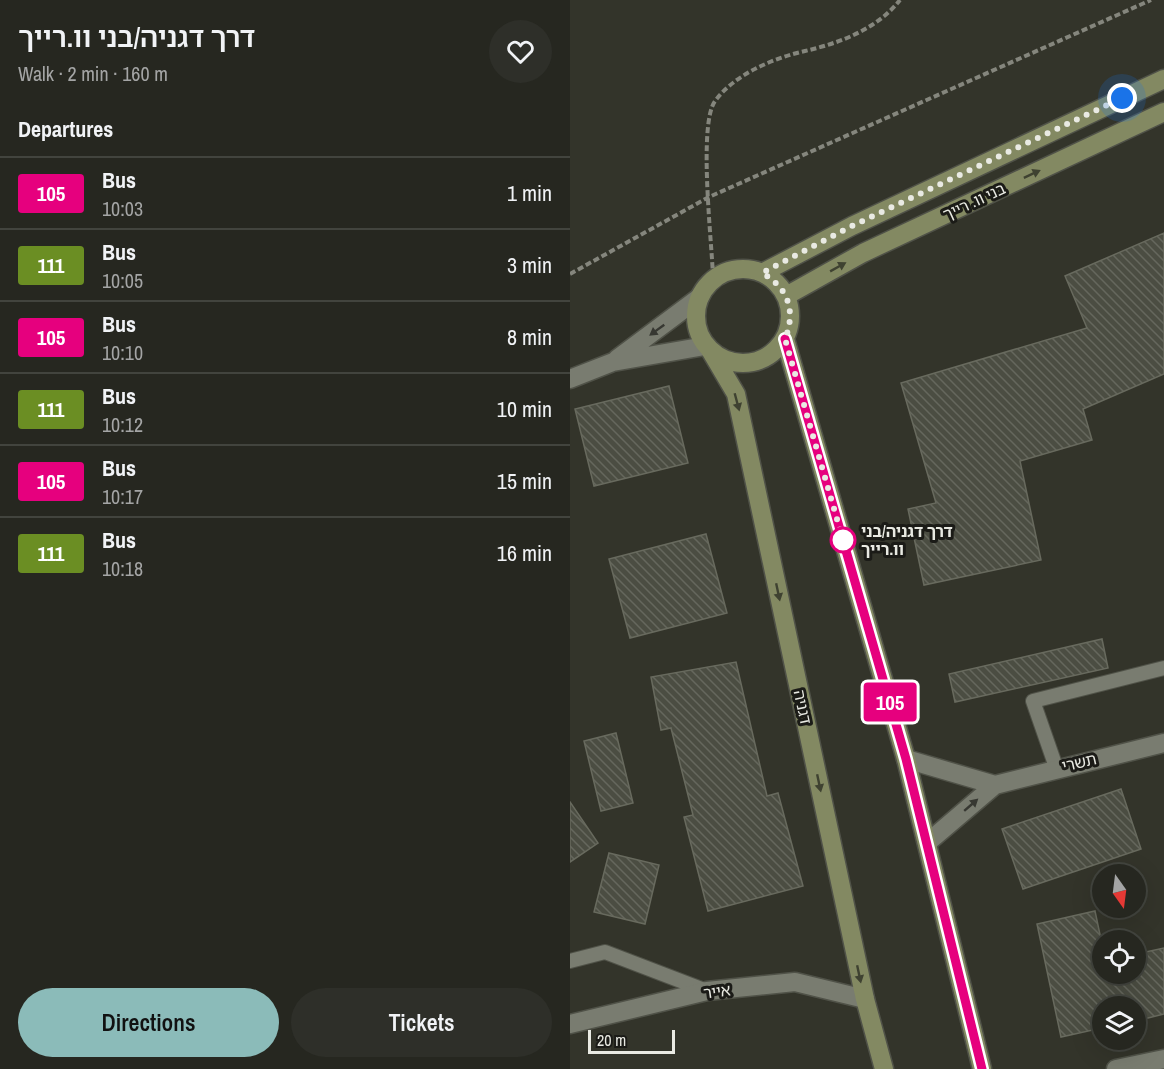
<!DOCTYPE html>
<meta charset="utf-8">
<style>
body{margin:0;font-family:"Archivo Narrow","Noto Sans Hebrew",sans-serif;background:#2e2f29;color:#f1f3f6;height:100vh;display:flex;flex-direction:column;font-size:22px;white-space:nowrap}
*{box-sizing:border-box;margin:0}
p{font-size:20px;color:#a4a5a5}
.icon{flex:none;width:33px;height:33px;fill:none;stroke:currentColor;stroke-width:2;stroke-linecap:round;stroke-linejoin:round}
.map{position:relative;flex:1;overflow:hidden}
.drawer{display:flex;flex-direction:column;background:#262720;width:570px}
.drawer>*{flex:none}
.badge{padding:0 12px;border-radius:4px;font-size:21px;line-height:39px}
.needle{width:39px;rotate:166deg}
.controls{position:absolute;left:522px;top:864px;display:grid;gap:12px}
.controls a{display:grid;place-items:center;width:54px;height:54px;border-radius:50%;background:#262720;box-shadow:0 6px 24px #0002,0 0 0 2px #42443e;font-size:30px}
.scale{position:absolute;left:18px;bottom:15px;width:87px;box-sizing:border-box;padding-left:6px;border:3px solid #e9eae3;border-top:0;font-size:16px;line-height:21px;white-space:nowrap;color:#e9eae3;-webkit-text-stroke:4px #1b1b17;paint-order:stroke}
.you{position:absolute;width:30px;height:30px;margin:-15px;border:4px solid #fff;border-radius:50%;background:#1a73e8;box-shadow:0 0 0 9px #1a73e833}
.map>.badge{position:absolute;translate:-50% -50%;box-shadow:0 0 0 3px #fff}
h2{padding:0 18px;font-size:22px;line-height:54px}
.round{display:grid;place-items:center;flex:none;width:63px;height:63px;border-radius:32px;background:#2e2f29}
.summary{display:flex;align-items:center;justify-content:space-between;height:102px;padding:0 18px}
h1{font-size:28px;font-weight:600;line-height:45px}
.primary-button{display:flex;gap:12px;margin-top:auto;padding:12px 18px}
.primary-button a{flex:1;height:69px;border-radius:36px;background:#8bbbb9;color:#111;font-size:24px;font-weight:600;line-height:69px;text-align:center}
.primary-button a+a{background:#2e2f29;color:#f1f3f6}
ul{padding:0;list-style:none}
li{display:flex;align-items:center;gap:18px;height:72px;padding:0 18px;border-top:2px solid #42443e}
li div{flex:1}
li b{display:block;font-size:22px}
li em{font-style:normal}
li .badge{min-width:66px;font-weight:700;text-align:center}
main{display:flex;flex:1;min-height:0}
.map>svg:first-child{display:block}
.building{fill:url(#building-back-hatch);stroke:#686a5e;stroke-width:1.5}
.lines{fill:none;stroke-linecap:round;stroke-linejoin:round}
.lane-casing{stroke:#505248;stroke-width:16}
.street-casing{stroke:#505248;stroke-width:21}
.secondary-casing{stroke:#505248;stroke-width:21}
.path{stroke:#85867d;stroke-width:4;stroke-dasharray:6 3;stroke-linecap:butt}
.lane{stroke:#797c70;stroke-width:14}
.street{stroke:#797c70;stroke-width:18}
.secondary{stroke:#838962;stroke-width:18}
.oneway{fill:#3f4231}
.oneway2{fill:#373832}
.line-casing{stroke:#fff;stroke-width:14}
.line{stroke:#e6007e;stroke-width:9}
.walk{stroke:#e9eae3;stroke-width:6;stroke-dasharray:0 10.8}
.stop-dot{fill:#fff;stroke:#e6007e;stroke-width:3}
.labels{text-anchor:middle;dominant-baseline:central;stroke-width:6;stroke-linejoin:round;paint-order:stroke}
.street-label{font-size:16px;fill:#e9eae3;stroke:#1b1b17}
.stop-label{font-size:16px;font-weight:bold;fill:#e9eae3;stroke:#1b1b17;text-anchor:start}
</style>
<main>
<section class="drawer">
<div class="summary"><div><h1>דרך דגניה/בני וו.רייך</h1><p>Walk · 2 min · 160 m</p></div><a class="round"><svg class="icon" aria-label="heart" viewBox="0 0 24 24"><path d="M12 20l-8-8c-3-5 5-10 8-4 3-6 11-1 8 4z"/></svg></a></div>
<h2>Departures</h2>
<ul>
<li><span class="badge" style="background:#e6007e;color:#fff">105</span><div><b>Bus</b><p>10:03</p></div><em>1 min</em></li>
<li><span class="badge" style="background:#6b8e23;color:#fff">111</span><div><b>Bus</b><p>10:05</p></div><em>3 min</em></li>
<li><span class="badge" style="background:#e6007e;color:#fff">105</span><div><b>Bus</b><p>10:10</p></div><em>8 min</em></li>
<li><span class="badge" style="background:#6b8e23;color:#fff">111</span><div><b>Bus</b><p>10:12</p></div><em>10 min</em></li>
<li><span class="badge" style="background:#e6007e;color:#fff">105</span><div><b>Bus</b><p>10:17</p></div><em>15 min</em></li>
<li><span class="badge" style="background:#6b8e23;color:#fff">111</span><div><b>Bus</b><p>10:18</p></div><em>16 min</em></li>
</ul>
<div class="primary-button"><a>Directions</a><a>Tickets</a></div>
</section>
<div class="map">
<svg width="594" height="1069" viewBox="0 0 594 1069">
<defs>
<pattern id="building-back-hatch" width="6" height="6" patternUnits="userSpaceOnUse" patternTransform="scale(1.5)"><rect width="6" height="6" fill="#4b4d42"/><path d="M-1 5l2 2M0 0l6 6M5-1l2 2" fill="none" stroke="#65675d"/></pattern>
</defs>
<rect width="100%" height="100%" fill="#33342a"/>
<path class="building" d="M594,233V374L513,409L522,440L450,461L471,560L354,585L338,509L366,503L331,383L517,328L495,276Z
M99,386L118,463L24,486L5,409Z
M136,534L157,613L60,638L39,559Z
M532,639L538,668L385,702L379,674Z
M166,662L197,796L208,793L233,886L138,911L114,817L123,815L101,728L91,730L81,677Z
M46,733L63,803L31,811L14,741Z
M551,789L571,849L453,889L432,829Z
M0,802L28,843L0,862Z
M39,853L89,865L75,924L24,912Z
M525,911L532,944V974H566V954L594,948V1014L566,1021V1006H532V1028L491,1037L467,924Z"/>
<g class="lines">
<defs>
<path id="lane" d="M486,767L463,701L594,668
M0,961L35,952L137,991"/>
<path id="street" d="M47,359L130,297
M0,379L43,362L135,346
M336,759L425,785L357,843
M425,785L594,743
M0,1024L137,991L225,982L295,999
M546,1069L594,1059"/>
<path id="secondary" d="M126 316a47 47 0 1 1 94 0a47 47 0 1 1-94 0Z
M192,273L282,226L594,79
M216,296L293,253L594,112
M215,339L336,759L412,1069
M140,350L166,394L295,999L314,1069"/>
</defs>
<use href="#lane" class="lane-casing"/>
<use href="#street" class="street-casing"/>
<use href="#secondary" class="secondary-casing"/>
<path class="path" d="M0,274L139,197L581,0
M143,277C142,243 128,125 145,101C165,74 204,58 235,51C270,43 307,29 330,0"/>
<use href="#lane" class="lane"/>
<use href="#street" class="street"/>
<use href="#secondary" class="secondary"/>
</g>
<defs><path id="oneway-solid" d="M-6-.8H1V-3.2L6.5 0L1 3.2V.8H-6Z" transform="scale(1.5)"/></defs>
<g class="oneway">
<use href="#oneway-solid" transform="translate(462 174) rotate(-25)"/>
<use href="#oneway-solid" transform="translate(268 267) rotate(-29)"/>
<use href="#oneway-solid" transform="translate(167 402) rotate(75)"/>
<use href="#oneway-solid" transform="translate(208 592) rotate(78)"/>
<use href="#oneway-solid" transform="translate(249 783) rotate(78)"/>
<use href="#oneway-solid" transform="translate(289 974) rotate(78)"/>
</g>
<g class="oneway2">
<use href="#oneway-solid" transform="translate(87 330) rotate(144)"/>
<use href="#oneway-solid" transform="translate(401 805) rotate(-41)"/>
</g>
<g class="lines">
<defs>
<path id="line" d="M215,339L336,759L412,1069"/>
</defs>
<use href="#line" class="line-casing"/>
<use href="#line" class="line"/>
<path class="walk" d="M273,540L215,339C226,312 219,288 192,273L282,226L552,98"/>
</g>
<circle class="stop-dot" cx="273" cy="540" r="12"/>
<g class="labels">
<g class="street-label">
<text transform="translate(404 201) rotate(-25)">בני וו. רייך</text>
<text transform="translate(233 707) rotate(78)">דגניה</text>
<text transform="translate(509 762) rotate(-13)">תשרי</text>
<text transform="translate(147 991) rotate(-8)">אייר</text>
</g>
<g class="stop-label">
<text x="291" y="531">דרך דגניה/בני<tspan x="291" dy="18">וו.רייך</tspan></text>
</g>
</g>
</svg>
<div class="controls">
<a><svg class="needle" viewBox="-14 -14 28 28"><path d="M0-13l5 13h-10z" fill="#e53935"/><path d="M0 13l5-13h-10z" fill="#a4a5a5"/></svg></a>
<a><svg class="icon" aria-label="locate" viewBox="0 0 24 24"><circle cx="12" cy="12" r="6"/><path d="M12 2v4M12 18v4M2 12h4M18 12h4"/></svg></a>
<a><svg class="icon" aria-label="layers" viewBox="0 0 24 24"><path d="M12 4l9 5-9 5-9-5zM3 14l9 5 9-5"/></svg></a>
</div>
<div class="scale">20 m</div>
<div class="you" style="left:552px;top:98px"></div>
<b class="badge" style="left:320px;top:702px;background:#e6007e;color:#fff">105</b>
</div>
</main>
